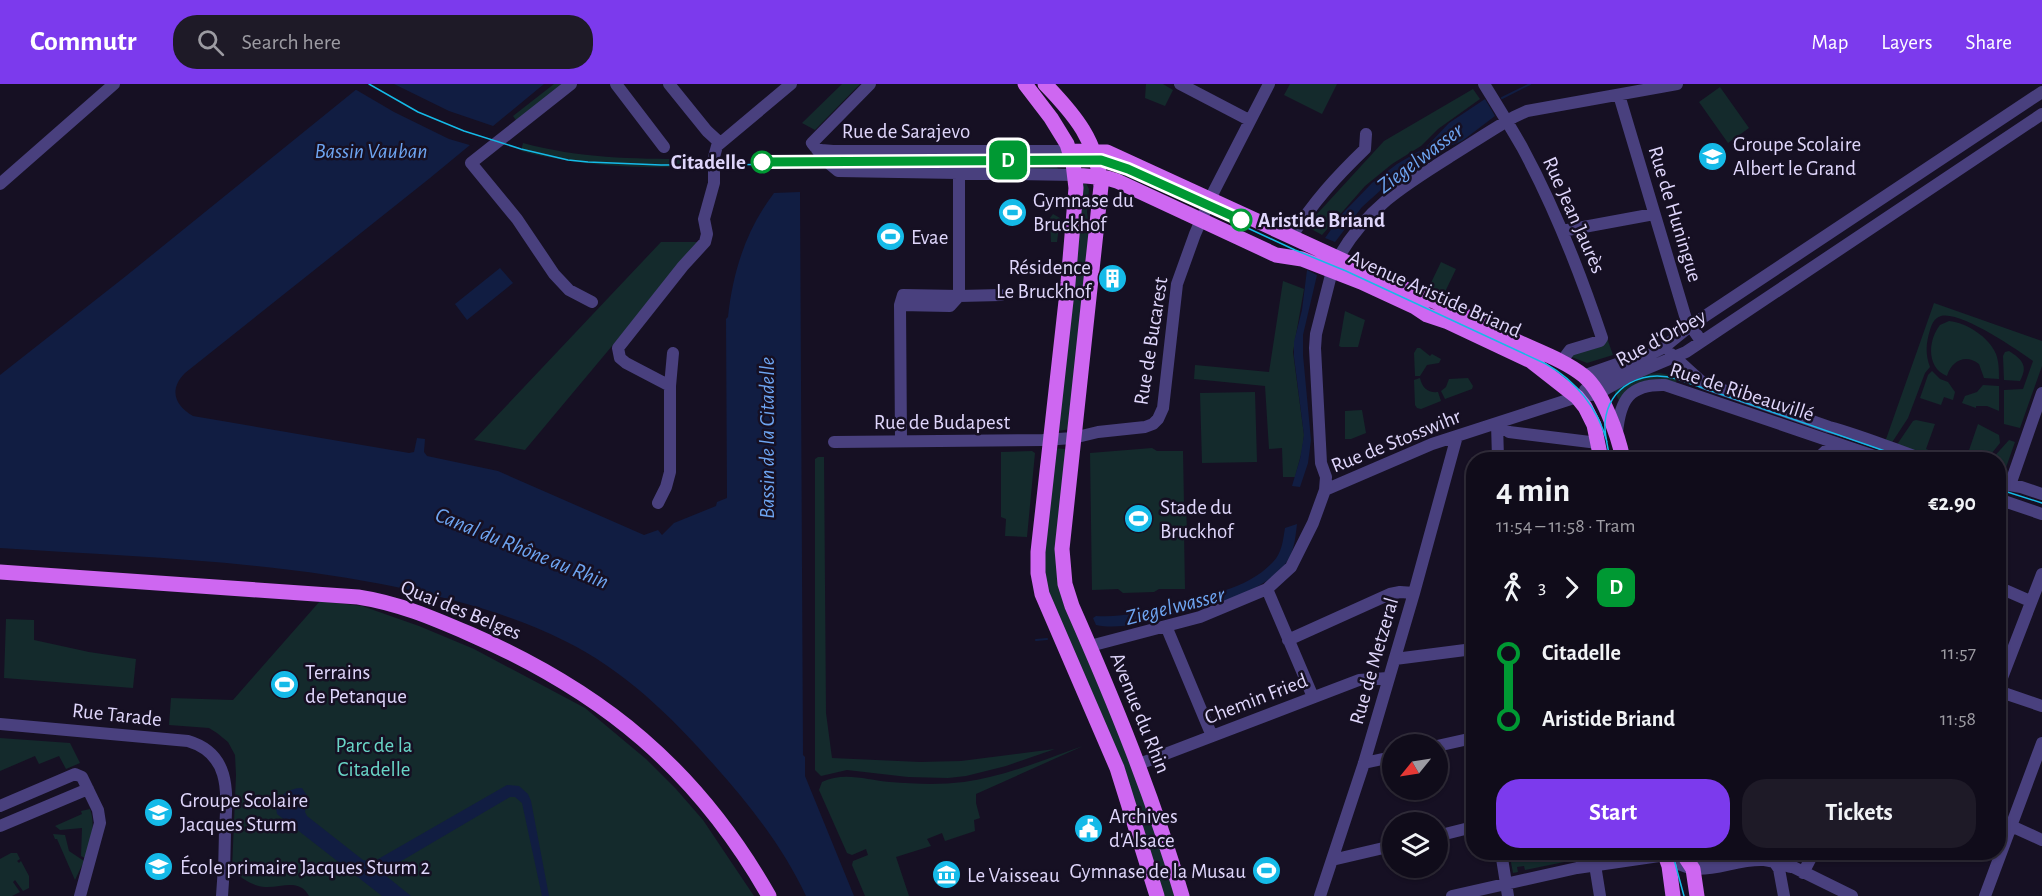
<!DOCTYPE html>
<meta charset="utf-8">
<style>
body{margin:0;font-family:"Alegreya Sans",sans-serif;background:#1e1a27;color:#f1f3f6;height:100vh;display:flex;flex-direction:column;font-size:22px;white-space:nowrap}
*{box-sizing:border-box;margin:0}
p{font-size:20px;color:#9c9ba2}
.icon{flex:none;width:33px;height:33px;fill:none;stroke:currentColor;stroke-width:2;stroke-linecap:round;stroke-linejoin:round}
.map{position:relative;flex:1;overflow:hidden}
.sheet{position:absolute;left:1466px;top:368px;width:540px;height:408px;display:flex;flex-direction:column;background:#100c1a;border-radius:24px;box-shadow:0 2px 4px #0004,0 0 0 2px #302c39}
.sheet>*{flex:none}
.badge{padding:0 12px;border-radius:9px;font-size:21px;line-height:39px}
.needle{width:39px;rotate:240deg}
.fabs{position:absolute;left:1382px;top:650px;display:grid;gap:12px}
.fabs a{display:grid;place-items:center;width:66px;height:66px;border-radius:50%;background:#100c1a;box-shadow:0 2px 4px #0004,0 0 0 2px #302c39;font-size:30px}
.map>.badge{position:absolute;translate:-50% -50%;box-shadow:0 0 0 3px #fff}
.legs{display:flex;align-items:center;gap:9px;height:66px;padding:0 30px;font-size:20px}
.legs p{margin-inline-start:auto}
.head{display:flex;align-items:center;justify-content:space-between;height:102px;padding:0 30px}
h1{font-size:33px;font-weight:700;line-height:45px}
.primary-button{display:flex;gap:12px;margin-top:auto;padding:12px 30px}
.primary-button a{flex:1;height:69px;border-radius:24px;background:#7c3aed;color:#fff;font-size:24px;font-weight:700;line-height:69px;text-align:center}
.primary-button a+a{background:#1e1a27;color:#f1f3f6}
ul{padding:0 30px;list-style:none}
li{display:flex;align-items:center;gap:21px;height:66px;font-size:22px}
li i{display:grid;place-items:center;width:9px;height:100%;margin:0 8px;background:currentColor}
li i::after{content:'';width:15px;height:15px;margin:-8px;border:4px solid;border-radius:50%;background:#100c1a}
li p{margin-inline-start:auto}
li:first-child i{background:linear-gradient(#0000 50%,currentColor 0)}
li:last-child i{background:linear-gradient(currentColor 50%,#0000 0)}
header{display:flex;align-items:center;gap:36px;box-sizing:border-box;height:84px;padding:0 30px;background:#7c3aed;color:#fff}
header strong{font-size:28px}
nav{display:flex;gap:33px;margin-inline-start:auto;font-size:21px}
.search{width:420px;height:54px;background:#1e1a27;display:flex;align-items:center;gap:15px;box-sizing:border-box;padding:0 21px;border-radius:24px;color:#9c9ba2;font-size:22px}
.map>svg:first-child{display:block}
.green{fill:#142a2c}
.water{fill:#111d42}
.pier{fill:#161023}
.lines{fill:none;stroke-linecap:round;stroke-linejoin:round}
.stream{stroke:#111d42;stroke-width:2}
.minor{stroke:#49407e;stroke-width:12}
.major{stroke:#ce67f1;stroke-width:15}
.tram{stroke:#15bae8;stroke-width:1.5}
.line-1-casing{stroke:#fff;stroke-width:14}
.line-1{stroke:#093;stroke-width:9}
.stop-1-dot{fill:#fff;stroke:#093;stroke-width:3}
.labels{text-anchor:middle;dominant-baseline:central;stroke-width:5;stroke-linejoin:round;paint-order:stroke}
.street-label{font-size:21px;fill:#dfd6fb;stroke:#161023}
.poi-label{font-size:21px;fill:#dfd6fb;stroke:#161023;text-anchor:start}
.stop-label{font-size:21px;font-weight:bold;fill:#dfd6fb;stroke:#161023;text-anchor:end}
.park-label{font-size:21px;fill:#69d5c7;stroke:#161023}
.water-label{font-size:22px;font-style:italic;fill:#6ea5f2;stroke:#161023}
</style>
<header>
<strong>Commutr</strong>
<div class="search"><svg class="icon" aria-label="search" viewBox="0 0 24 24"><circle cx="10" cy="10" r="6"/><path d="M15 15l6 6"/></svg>Search here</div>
<nav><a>Map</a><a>Layers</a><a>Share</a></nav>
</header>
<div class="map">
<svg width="2042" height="812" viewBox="0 0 2042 812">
<rect width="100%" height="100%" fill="#161023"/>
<path class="green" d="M554,0H566L518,39L513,32Z
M842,0H860L815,46L802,39Z
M1146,0H1163L1173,6L1165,22L1145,14Z
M1290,0H1337L1322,30L1284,11Z
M1720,3L1749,44L1728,59L1699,18Z
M1473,5L1480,15L1438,45L1421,62L1392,80L1365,102L1322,151L1306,142L1384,57Z
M523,59C585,76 646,75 709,75V83C641,84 587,84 521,67Z
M1047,69L1059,86H841L827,74Z
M1113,76L1206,113L1200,124L1115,88Z
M1086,99L1089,105L1087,128L1091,158L1071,345L1058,347L1082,100Z
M1053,130L1060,134L1057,158H1051L1050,134Z
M661,158H699L525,366L474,356Z
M1441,178L1456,185L1444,210L1429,203Z
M1283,197L1304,205L1293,268L1304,351L1302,367L1295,393H1283L1282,364L1269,365L1265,302L1194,295L1195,281L1269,288Z
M1934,219L2042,257V282L2020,344L2004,340V306L2023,305L2033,277C2016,265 1961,227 1941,232C1934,234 1932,240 1930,246C1926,259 1925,270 1930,283L1925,289L1908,334L1891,360L1885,358Z
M1345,227L1365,236L1358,263H1341L1339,262Z
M1949,237C1967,239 1989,253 1996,270C1999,278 1999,287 1999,295L1984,294L1979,280C1966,270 1952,276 1947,292C1926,284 1928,256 1940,241Z
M1607,254L1613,271L1587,279L1569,272Z
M1417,264H1420L1430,272L1432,270L1441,275L1439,279L1427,281L1420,292H1415L1414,269Z
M2009,267C2023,276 2028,282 2020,297L2004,296L2003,272L2005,268Z
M1932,287L1940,295L1948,298L1955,308L1953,316L1944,313L1941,321L1920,314L1928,291Z
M1660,289L1678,293L1675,301L1665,298L1620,319L1614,306L1617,303L1647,290Z
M1420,294C1422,304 1428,309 1438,308L1441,317L1421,325L1417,324L1415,321L1414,296Z
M1468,294L1473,302L1472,305L1445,315L1441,307L1446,303L1449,295Z
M1983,301L1999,302V327L1987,322H1976V324L1962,319L1965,312L1977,308Z
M1255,308L1257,378L1202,379L1200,309Z
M1362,326L1366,349L1351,355H1345V327Z
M1916,336L1935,340L1926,365L1953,375H1934L1896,362L1913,337Z
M1978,340L1999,351L2000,359L1987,375H1966Z
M2009,356L2015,358L2003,392H1998V375H1992Z
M1052,364L1065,365L1066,368L1056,455L1178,812H1163L1043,497Z
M1152,364L1157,367H1183L1184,421L1186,423L1187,447L1184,449L1185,505H1159L1154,508L1123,509L1118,505L1092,506L1090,369Z
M1032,367L1035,369L1027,453L1005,452L1006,435L1001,433V368Z
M818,373H824L826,629L832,674L920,678L961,677L1055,665L1006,682L966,692L948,694L908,693L847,686L821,692L815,686V375Z
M320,517L362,522L419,542L474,565L585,624L646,675L676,705L703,736L754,812H309C299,794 282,804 265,803C254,803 239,793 232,785L236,691L235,671L228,658L217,649L209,644L169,641L171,614L233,616Z
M6,535L34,536V556L89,568L136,575L133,604L4,594Z
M0,654L70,659L80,679L66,685L59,672L39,680L35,672L0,687Z
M1083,662L976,710V719L980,734L974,736L975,747L945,757L942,749L927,755L931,762L896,773L909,812H865L852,781L853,777L868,771L866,765L852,771L847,769L819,706L822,698C844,687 867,696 890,698C914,700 940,701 964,698C1003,693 1046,675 1083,662Z
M90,725C96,742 91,757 85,774L81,772L82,744L60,746L55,742L82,730L81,727Z
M53,750L65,751L69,767L84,777L75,796L57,755H55Z
M1509,768H1578L1579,775L1525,786L1524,782L1517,783L1518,788L1513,789Z
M11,769H17L20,775L17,777L19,779L21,777L29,792V804L23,807L15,796L13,798L20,808L12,812H0V775Z"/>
<path class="water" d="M363,0H544L430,94L185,289C169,305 174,321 193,332L409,369L414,368L417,354L425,355L424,368L427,372L498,387L644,451L658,446L662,451L674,439L716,422L717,418L727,414L726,235L728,233C733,187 746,146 774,109L800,108L803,671L805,673V692L854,812H806C784,765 750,721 715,682C672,633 624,586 565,557C513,531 457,516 401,504C269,476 134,473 0,464V291L126,192Z
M1485,15L1495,32L1462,57L1443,65L1382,105L1362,123L1335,158L1325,154L1343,129L1372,99L1397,80L1426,63L1449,39Z
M500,184L513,199L467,236L455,220Z
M1307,186L1317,191L1303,251V271L1311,356L1308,379L1300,403L1292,402L1300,375L1304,351L1294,273V258L1302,226Z
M1297,440C1295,457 1294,470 1283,483C1257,512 1201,524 1164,533C1141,538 1120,546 1096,541L1093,534L1096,532C1123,534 1146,526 1172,520C1207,511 1247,506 1273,478C1282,469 1283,456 1285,444Z
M507,701L519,702L528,710L531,717L549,812H542L522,719L515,713H510L386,786L385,791L411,812H382L277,730C273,714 288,704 302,704L308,713L305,728L307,732L363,776L373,778Z"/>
<path class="pier" d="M358,0H394L449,27L496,43L473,62L449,55L394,28L353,4Z"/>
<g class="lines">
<path class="stream" d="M1502,14L1530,0
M1036,556L1047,555"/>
<path class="minor" d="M571,0L471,79L517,135L554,190L569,206L592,218
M616,0L664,63
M669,0L707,47L719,58
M870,0L812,59L826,77L838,87L1075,91
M1180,0L1249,36
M1484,0C1497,21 1510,42 1522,63C1555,124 1580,188 1602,254L1600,257L1570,266L1561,278
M1619,11L1686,235L1701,257
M815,63L821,66L833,67H1070
M959,90V212L1001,211
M0,100L114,0
M1562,147L1654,130
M1292,152C1313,118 1337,92 1365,65L1366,50
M1338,174C1367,124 1403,102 1451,72C1472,59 1493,45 1514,33L1527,27L1677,0
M900,221L950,222L959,212L903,211L900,221L901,357
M1671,270L1703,299L1829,343C1860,351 1891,364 1922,375
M1583,292L1620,279
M670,302L626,279L620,274L618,264L683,182L705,158L707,150L704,135L714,99V73L717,62L791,0
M1585,306L1595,298L1663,264L1690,242L2042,8
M1497,339L1509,348L1598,359
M1497,339L1498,375
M1617,349C1620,316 1629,300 1665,301L1883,375
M834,358L1043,356L1073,354L1098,348L1145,343L1153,340L1158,335L1163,324L1177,200L1195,150L1214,107L1269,0
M1817,375L1834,359
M1998,399L2021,403L2042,410
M2010,401L2042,309
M1325,406L1326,393L1321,379L1315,264L1316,250L1332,187
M1998,415L2042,430
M658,419L666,403L670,388V302L673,269
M1998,503L2030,517
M1267,505L1313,613
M1166,542L1212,652
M1288,556L1390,510L1400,508L1414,509
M1090,562L1200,533L1267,505L1291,483L1313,439L1325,406L1432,360L1577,313L1597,310L1629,292L1686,268L2042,30
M1395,575L1473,565
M1998,604L2042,490
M1998,607L2042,622
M0,640L188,657C232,670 227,710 225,747C225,768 224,790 222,812
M1437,662L1473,654
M1364,679L1392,673
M1139,680L1359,596L1388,594
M0,722L75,690L82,693L98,726L100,739L80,812
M1998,736L2042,756
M0,742L88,705
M1437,752L1473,743
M1501,768L1508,812
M1332,776L1392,762
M1688,777L1749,769
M1775,779L1779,785L1784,812
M1785,779L1852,812
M1595,781L1600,812
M1803,789L1814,768
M1320,812L1364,679L1414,509L1457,352
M1452,812L1577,784L1666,771C1697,800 1728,774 1764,776C1773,777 1783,781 1791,783
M1985,812L2042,659"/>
<path class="major" d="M1025,0L1051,34L1067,60L1073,79L1076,104L1068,199L1038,468V489L1042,510L1117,684L1157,812
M1045,0C1075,31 1097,57 1101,102L1062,465L1065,500L1072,522C1114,617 1153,712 1182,812
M1070,67L1107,68L1405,205C1442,219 1478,238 1514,256C1537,267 1564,276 1584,292C1603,308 1618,351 1623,375
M1075,91L1107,94L1117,97L1276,171L1302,175L1361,198L1415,223L1427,231L1448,238L1531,277L1577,313L1585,323L1594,341L1601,375
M0,488L358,513C398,519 433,534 470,550C603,608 697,685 769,812
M1664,768L1669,782L1673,812
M1682,768L1693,785L1697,812"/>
<path class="tram" d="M369,0L418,28L464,47L521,65L568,76L588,78L661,81L1086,79L1114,82L1295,166L1346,187L1546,280C1576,297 1598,324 1607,358
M1610,375C1608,363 1604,350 1605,338C1609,301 1644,285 1677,295L1908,375
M1998,405L2042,419
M1672,768L1684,812"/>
</g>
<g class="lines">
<defs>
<path id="line-1" d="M762,78L1101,76L1128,85L1241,136"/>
</defs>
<use href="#line-1" class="line-1-casing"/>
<use href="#line-1" class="line-1"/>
</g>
<defs>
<symbol id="school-disc" viewBox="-11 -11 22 22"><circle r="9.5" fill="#15bae8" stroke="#161023"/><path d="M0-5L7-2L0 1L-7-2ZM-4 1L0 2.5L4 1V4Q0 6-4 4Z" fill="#fff"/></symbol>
<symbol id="stadium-disc" viewBox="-11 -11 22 22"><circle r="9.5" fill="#15bae8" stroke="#161023"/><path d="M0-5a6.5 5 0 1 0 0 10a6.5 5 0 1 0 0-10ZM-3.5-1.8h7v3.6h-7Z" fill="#fff"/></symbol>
<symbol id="building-disc" viewBox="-11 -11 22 22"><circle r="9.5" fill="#15bae8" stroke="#161023"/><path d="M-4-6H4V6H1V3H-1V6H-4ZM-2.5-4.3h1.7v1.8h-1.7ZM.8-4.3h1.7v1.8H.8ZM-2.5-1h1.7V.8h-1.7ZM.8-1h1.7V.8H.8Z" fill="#fff"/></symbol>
<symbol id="civic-disc" viewBox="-11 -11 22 22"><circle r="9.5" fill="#15bae8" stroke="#161023"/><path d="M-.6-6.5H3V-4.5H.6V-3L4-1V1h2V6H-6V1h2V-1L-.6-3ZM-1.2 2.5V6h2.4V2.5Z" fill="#fff"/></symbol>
<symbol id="museum-disc" viewBox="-11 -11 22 22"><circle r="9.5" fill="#15bae8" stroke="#161023"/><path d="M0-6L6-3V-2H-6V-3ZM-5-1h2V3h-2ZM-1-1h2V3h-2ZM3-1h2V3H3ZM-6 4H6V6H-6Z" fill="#fff"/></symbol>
</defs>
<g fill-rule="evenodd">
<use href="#school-disc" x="1696" y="56" width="33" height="33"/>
<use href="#stadium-disc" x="996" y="112" width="33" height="33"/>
<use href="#stadium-disc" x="874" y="136" width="33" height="33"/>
<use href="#building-disc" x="1096" y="178" width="33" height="33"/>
<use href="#stadium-disc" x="1122" y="418" width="33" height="33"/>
<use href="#stadium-disc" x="268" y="584" width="33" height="33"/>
<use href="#school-disc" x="142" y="712" width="33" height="33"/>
<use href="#civic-disc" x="1072" y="728" width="33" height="33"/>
<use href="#school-disc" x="142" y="766" width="33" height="33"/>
<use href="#stadium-disc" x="1250" y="770" width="33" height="33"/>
<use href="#museum-disc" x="930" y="774" width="33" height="33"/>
</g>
<g class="stop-1-dot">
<circle cx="762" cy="78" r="10"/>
<circle cx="1241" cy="136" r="10"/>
</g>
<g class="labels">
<g class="street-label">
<text x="906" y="47">Rue de Sarajevo</text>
<text transform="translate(1675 130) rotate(73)">Rue de Huningue</text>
<text transform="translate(1574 131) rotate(66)">Rue Jean Jaurès</text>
<text transform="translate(1435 210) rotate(24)">Avenue Aristide Briand</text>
<text transform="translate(1661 254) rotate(-28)">Rue d'Orbey</text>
<text transform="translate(1151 257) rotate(-81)">Rue de Bucarest</text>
<text transform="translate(1742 308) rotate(18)">Rue de Ribeauvillé</text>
<text x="942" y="338">Rue de Budapest</text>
<text transform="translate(1396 357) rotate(-22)">Rue de Stosswihr</text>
<text transform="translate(461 526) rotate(22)">Quai des Belges</text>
<text transform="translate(1374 577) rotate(-74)">Rue de Metzeral</text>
<text transform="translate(1256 615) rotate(-21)">Chemin Fried</text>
<text transform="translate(1140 629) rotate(68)">Avenue du Rhin</text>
<text transform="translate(117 631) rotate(6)">Rue Tarade</text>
</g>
<g class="poi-label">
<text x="1733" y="60">Groupe Scolaire<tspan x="1733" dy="24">Albert le Grand</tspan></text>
<text x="1033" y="116">Gymnase du<tspan x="1033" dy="24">Bruckhof</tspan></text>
<text x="911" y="153">Evae</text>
<text x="1091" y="183" text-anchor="end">Résidence<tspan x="1091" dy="24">Le Bruckhof</tspan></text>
<text x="1160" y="423">Stade du<tspan x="1160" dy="24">Bruckhof</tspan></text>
<text x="305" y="588">Terrains<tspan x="305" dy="24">de Petanque</tspan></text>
<text x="180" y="716">Groupe Scolaire<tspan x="180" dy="24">Jacques Sturm</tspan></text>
<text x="1109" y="732">Archives<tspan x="1109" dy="24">d'Alsace</tspan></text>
<text x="180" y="783">École primaire Jacques Sturm 2</text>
<text x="1246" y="787" text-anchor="end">Gymnase de la Musau</text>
<text x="967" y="791">Le Vaisseau</text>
</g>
<g class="stop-label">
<text x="746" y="78">Citadelle</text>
<text x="1258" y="136" text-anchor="start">Aristide Briand</text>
</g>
<g class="park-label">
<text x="374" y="661">Parc de la<tspan x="374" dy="24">Citadelle</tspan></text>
</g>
<g class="water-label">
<text x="371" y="67">Bassin Vauban</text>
<text transform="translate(1420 74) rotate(-37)">Ziegelwasser</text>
<text transform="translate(767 354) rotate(-90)">Bassin de la Citadelle</text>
<text transform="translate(522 464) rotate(22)">Canal du Rhône au Rhin</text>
<text transform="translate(1175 522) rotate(-14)">Ziegelwasser</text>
</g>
</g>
</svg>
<div class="fabs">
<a><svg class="needle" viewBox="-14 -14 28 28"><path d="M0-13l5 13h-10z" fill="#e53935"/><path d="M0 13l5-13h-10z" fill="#9c9ba2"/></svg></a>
<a><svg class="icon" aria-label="layers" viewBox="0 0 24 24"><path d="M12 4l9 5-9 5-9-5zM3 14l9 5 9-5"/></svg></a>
</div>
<b class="badge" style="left:1008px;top:76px;background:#093;color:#fff">D</b>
<section class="sheet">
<div class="head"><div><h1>4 min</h1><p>11:54 – 11:58 · Tram</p></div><b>€2.90</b></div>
<div class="legs"><svg class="icon" aria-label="walk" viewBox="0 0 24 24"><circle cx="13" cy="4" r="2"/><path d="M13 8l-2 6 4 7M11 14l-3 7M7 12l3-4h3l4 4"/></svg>3<svg class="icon" aria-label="forward" viewBox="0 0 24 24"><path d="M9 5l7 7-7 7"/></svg><b class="badge" style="background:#093;color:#fff">D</b></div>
<ul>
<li><i style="color:#093"></i><b>Citadelle</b><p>11:57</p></li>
<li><i style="color:#093"></i><b>Aristide Briand</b><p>11:58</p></li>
</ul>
<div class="primary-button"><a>Start</a><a>Tickets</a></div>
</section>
</div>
